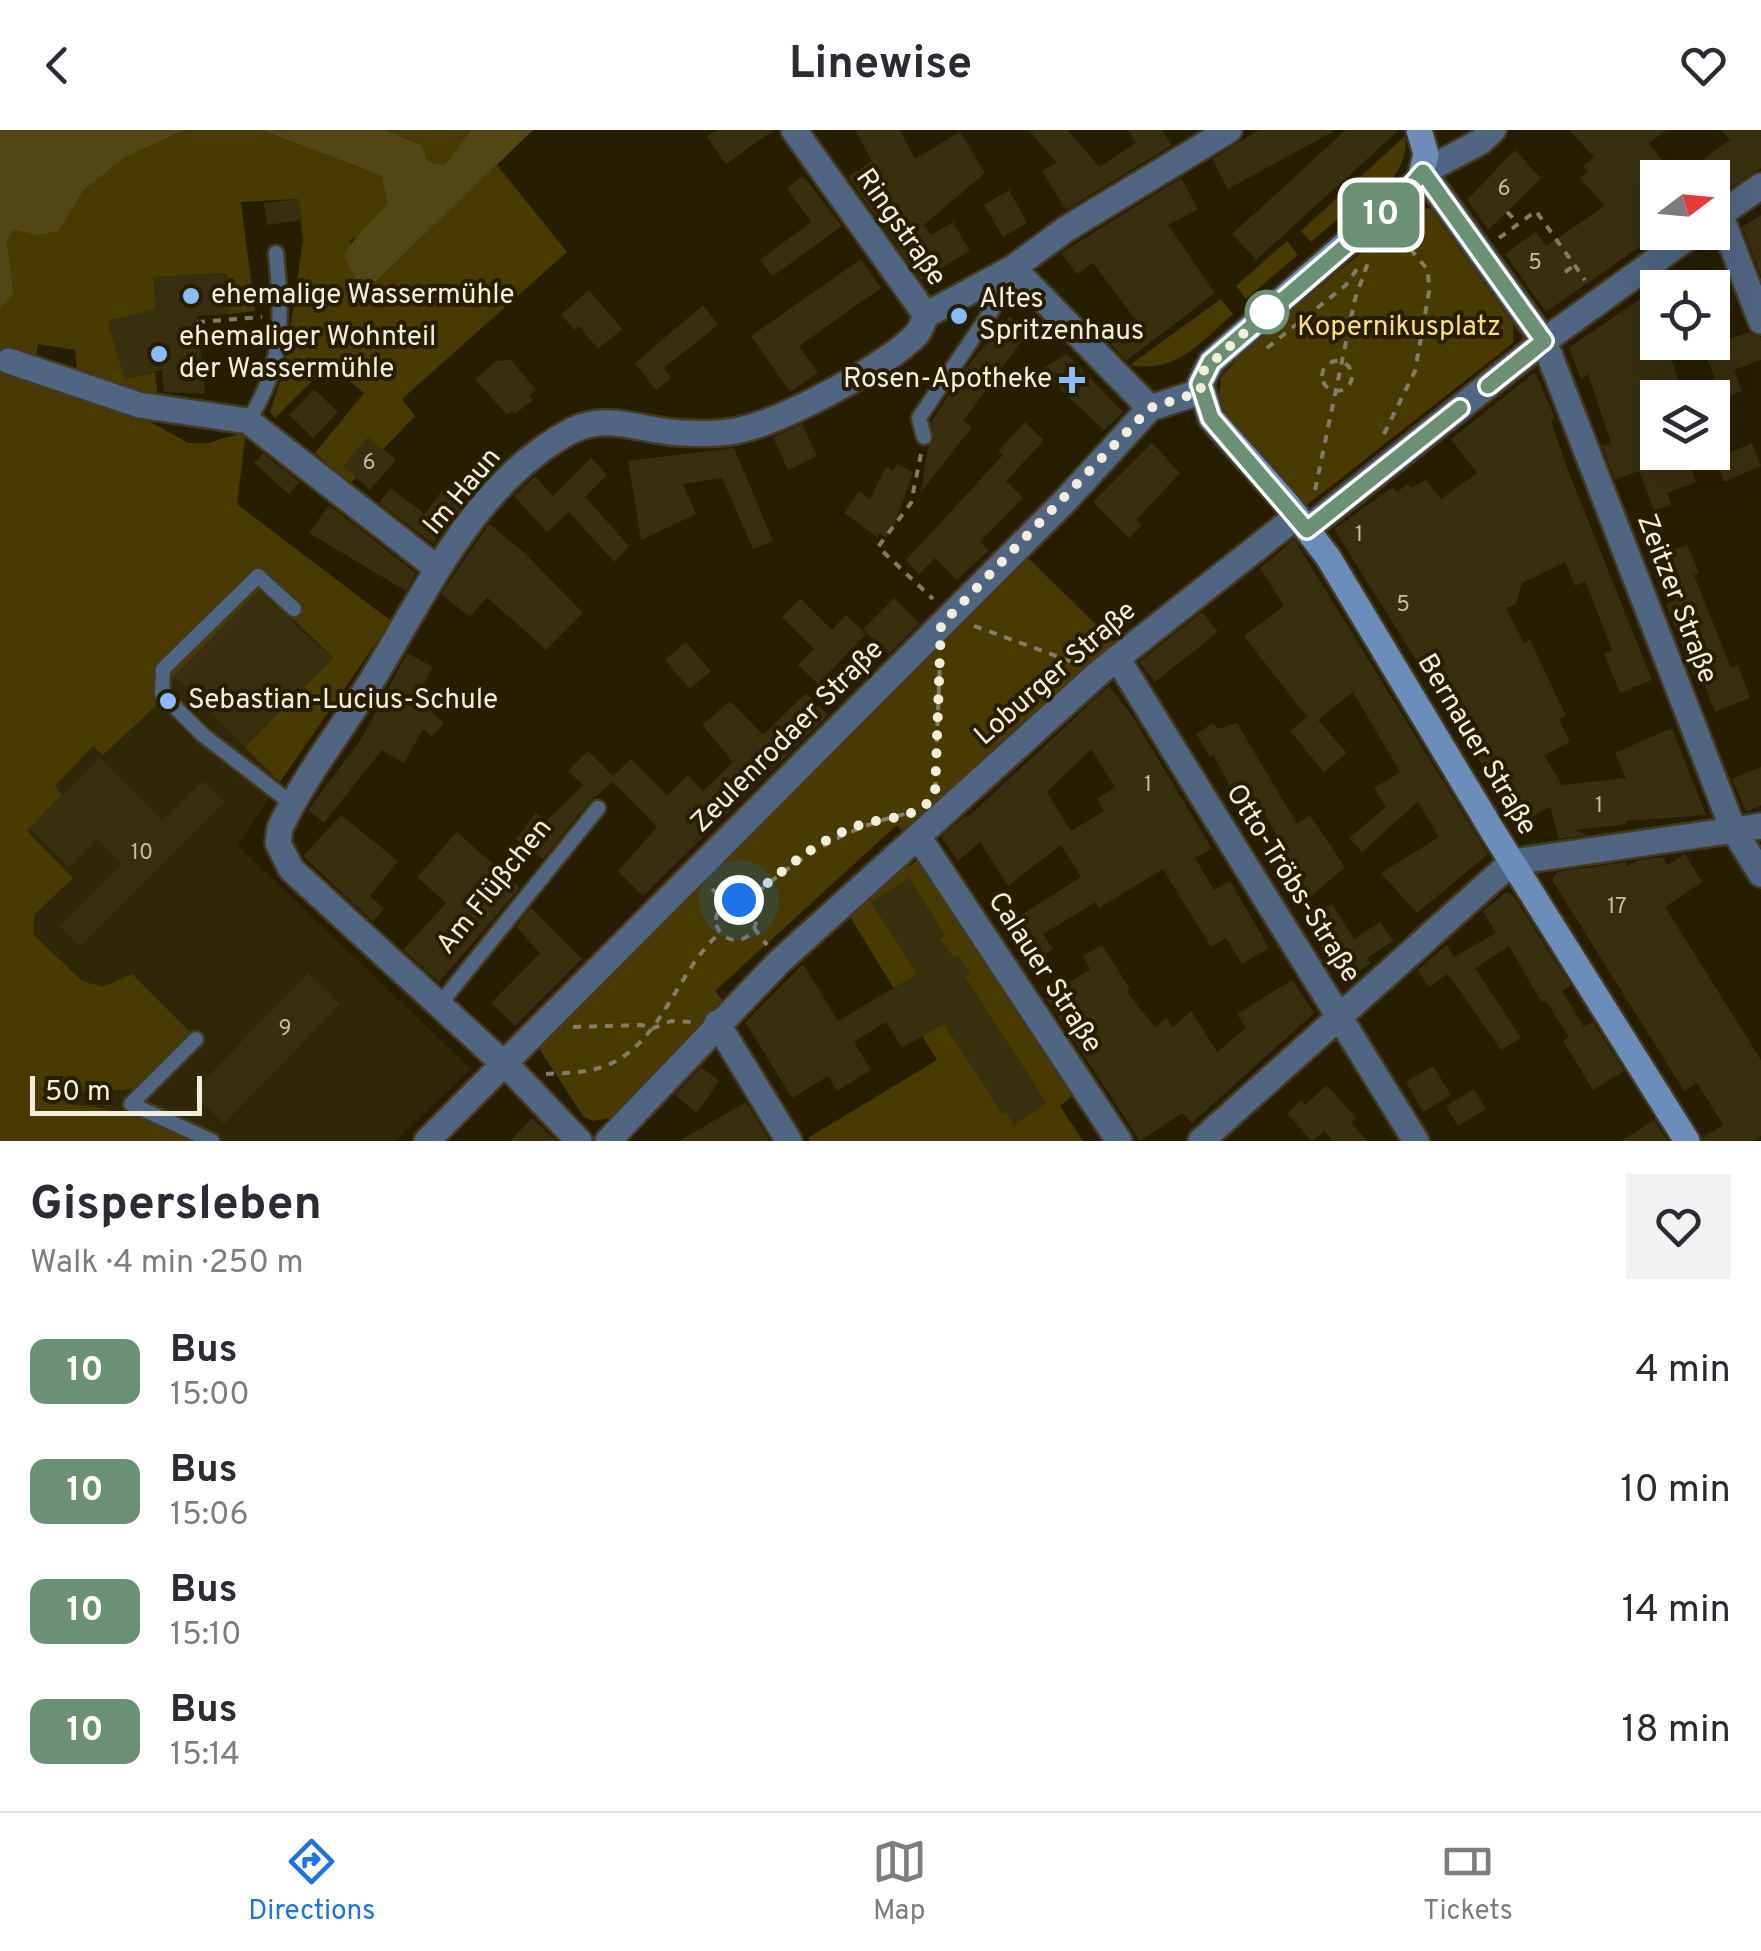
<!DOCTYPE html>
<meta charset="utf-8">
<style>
body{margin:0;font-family:Overpass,sans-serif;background:#f2f2f3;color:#2b2b33;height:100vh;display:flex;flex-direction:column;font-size:38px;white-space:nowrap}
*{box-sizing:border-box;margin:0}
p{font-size:32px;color:#7c7c81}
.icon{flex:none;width:55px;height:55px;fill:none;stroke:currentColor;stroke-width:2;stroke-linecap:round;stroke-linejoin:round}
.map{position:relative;height:1011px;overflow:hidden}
.side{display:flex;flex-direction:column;background:#fff;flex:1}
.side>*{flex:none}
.badge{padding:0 20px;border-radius:15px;font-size:35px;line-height:65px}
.needle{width:65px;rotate:74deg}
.controls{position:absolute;left:1640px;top:30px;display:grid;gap:20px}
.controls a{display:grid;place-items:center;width:90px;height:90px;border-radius:0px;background:#fff;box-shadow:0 10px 40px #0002;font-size:50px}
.scale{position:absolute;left:30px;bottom:25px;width:172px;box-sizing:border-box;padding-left:10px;border:5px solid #f3eedc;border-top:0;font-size:28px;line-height:35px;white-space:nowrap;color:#f3eedc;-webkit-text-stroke:8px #271e00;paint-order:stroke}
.you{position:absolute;width:50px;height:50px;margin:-25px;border:8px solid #fff;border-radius:50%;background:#1a73e8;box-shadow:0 0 0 15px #1a73e833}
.map>.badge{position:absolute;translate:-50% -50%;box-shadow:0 0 0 5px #fff}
.round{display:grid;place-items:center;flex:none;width:105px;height:105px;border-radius:0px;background:#f2f2f3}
.headline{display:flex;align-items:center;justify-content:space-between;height:170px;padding:0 30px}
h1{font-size:48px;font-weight:700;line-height:75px}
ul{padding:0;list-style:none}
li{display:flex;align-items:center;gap:30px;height:120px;padding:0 30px}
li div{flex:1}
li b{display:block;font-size:38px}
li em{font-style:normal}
li .badge{min-width:110px;font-weight:700;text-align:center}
header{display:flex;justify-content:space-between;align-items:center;height:130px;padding:0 30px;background:#fff;font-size:45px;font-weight:700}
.tab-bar{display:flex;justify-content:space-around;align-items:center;height:140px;border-top:2px solid #e1e1e2;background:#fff;font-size:28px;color:#7c7c81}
.tab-bar a{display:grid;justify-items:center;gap:5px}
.tab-bar .current{color:#1a73e8}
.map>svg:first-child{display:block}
.built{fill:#302708}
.green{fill:#483a00}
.forest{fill:#544614}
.building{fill:#382f0f;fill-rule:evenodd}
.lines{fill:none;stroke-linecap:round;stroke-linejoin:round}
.lane-casing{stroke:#443b1f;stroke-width:19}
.street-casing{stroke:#443b1f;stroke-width:30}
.secondary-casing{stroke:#443b1f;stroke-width:30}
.path{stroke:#847d65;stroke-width:4;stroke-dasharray:8 8;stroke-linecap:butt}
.lane{stroke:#506581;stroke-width:14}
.street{stroke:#506581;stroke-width:25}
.secondary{stroke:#6c8dba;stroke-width:25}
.line-casing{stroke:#fff;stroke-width:22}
.line{stroke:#6b9076;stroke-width:15}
.walk{stroke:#f3eedc;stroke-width:10;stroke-dasharray:0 18}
.poi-dot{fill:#8abafc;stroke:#271e00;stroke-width:4}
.stop-dot{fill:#fff;stroke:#6b9076;stroke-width:5}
.labels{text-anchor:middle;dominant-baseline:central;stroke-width:8;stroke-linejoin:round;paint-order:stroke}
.number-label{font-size:22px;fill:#c4bea9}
.street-label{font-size:28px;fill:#f3eedc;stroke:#271e00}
.poi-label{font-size:28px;fill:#f3eedc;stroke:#271e00;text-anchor:start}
.park-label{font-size:28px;fill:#f9dd81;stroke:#271e00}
</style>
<header><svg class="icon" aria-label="back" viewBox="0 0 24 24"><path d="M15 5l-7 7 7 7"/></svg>Linewise<svg class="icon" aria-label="heart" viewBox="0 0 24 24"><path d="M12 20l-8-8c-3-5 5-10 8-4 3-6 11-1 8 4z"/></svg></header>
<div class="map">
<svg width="1761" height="1011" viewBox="0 0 1761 1011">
<rect width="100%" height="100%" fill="#271e00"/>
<path class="built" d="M0,311L236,374L391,491L237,715L471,939L395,1011H0Z"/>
<path class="green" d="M185,0H261L382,46L387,74L368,100L350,111L364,163L497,35L567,122L402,269L415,286L350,354L315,323L364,263L329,234L275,288L270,282L285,235L303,110L298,69L241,72L255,181L229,184L226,143L154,147L156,188L130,186L108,191L125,249L155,242L158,271L77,241L75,220L38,214L35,230L0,224V178L14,164L7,112L13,99L59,101L84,60L126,27Z
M386,0H471L444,35L427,31L423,16Z
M1405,6C1409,35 1389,54 1370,74L1358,72L1311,112L1301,101Z
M1430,78L1513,194V213L1307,375H1302L1227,289L1219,270L1221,247L1253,212L1412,81Z
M1287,111L1298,125L1246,169L1236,156Z
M1221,169L1233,184C1201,212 1176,244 1130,235Z
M0,237L140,286L188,313H208L246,302L237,374L391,491L280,652L245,617L333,528L262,458L174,547L159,573L103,625L93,616L55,656L62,665L27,701L73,748L34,785V805L82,851L103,857L132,844L194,906L136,959L68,962V974C115,977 152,991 195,1011H0Z
M1028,428L1116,514L907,706L897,695L715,861L723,871L620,986L593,991L583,986L539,918Z
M917,731L1072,966L1060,976L1083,1011H810L808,1008L937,930L849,785L884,751Z"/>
<path class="forest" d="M0,0H185L126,27L84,60L59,101L37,105L13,99L7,112L14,164L0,178Z
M261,0H386L423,16L427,31L444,35L471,0H533L364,163L344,127C352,106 373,93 387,74L382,46Z"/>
<path class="building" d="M717,0H774L726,34L707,7Z
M855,0H900L915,29L960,2L985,43L924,95L931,105L953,92L970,121L921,150L848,47L872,31Z
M1029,0H1068L1099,37L1136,13L1128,0H1162L1172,15L1066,80L1042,41L1057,33Z
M1259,0H1336L1228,59L1212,29Z
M1346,0H1399L1256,130L1232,104Z
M1569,0H1667L1649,13L1675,48H1658V104L1546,182L1505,124L1536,102L1546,116L1605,76L1580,48L1588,41L1583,36L1594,27Z
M1721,0H1761V38L1712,70V48H1676L1730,10Z
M1515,20L1541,48L1488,100L1467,70Z
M803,46L842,96L773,146L760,130L811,92L787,58Z
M1181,48L1198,79L1168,95L1215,163L1126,231L1111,214L1138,193L1093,133L1077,144L1061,123Z
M1009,60L1027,93L1003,107L984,75Z
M299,69L302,90L267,95L264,73Z
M1761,85V146L1742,97Z
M861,129L881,158L799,216L818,243L790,262L751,206Z
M226,143L229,184L197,186L205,264L164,262L162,240L125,249L108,191L156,179L153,147Z
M589,160L622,199L598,219L579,196L574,200L561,184Z
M1647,164L1658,193V212H1665L1685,268H1658V322H1685L1696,352L1667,363L1671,375L1654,381L1639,341L1615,350L1602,316L1611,313L1588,244L1581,249L1569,218Z
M703,175L718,195L664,238L671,248L656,260L635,233Z
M1010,186L1024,208L963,291L972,297L921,362L928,317L934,309L931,292L970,233Z
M1749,202L1761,207V230L1734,240L1742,261L1723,268L1700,212H1719Z
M1067,224L1123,282L1104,300L1040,240Z
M511,230L536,260L529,266L533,270L515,284L512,281L507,285L475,249L496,231Z
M1535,242L1555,288L1551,291L1569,343L1652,550L1620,563L1604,524L1612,520L1585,451L1575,456L1565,432L1522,453L1516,474L1506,478L1524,513L1530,510L1566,586L1559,589L1570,612L1544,625L1562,655L1626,648L1615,623L1672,598L1706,685L1626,691L1627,694L1576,700L1587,705L1559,709L1550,677L1519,694L1334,399L1393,357L1397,362L1408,354L1411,358L1426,350L1441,369L1477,343L1451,309Z
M314,259L338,282L313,308L289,285Z
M1025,292L1044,310L1006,351L1023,368L980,412L989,420L957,450L935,428L919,444L906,430L1003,325L998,321Z
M802,294L817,326L788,340L773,307Z
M368,307L396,330L370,360L343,336Z
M1152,313L1180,343L1136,390L1142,395L1129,408L1093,372Z
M1752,313L1761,336L1724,352L1715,329Z
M734,318L773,411L753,419L722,348L683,354L696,384L641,410L628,331Z
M263,323L299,352L289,364L254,333Z
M591,328L607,345L585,367L629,416L614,432L569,382L547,402L514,366L535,346L553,366Z
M897,334L913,342L894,397L885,408L880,403L877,407L844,383L859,361L870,369L886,337L893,341Z
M390,358L425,384L441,362L461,378L433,414L379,373Z
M329,375L416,443L406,461L309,403Z
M489,394L526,424L583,483L546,520L487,467L470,487L441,464Z
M1294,409L1488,724L1417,783L1381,743L1439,707L1418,672L1362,722L1349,708L1386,677L1374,658L1400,642L1353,562L1318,590L1347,623L1324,642L1290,601L1307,587L1244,506L1284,476L1260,438Z
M1687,415L1699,443L1694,445L1731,538L1738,535L1750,568L1715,582L1700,543L1694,546L1666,474L1676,470L1658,425Z
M259,461L333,529L245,617L174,547Z
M800,468L832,500L846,485L866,504L818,554L798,535L814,519L782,487Z
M894,468L919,493L889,524L863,499Z
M1202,482L1218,502L1155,552L1139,532Z
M686,512L711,541L690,559L665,530Z
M407,523L433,537L416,568L444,593L432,607L423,599L404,633L382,620L324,693L308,680L362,608Z
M1109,556L1131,584L1212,719L1195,728L1214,760L1230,751L1269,818L1242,834L1226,808L1211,817L1163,739L1099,778L1096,772L1043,804L1053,819L1027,836L1002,797L1081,747L1061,715L1008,756L980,712L958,731L941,707L966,685L968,687ZM1091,619L1115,657L1097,669L1104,681L1071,701L1047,662Z
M806,563L828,585L643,766L618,741L657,697L613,652L590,671L543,729L516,709L536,683L546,691L583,655L568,641L588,621L613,646L631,629L667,665L688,645L703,661L733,632L702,595L730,571L763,605Z
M1213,593L1217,599L1237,593L1297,694L1310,685L1345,737L1298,778L1264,723L1281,713L1258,673L1244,681L1213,625L1210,627L1196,604Z
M99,628L162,691L203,651L225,672L80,817L60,797L122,735L97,709L69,737L29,698Z
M1761,637V675L1746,682L1732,649Z
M341,685L398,731L370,766L384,779L373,792L303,726Z
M457,702L520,758L439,852L403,820L446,773L417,747Z
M1685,724L1702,752L1665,777L1761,930V1006L1754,1011H1703L1702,1008L1723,995L1697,953L1684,961L1552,750L1557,742L1626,732V737L1638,730L1663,727L1667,735Z
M909,748L945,805L940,809L954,828L958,825L970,843L965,846L1047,974L1014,995L1006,983L1003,985L944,894L902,918L886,892L854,912L871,940L837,961L828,946L792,968L745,892L803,834L838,891L917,844L871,772Z
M1506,762L1513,765L1571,856L1562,861L1584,897L1593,892L1624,941L1593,960L1563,911L1569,907L1546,871L1542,873L1509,816L1475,838L1521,908L1501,920L1448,844L1429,857L1417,840L1447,815L1454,827L1496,803L1483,781Z
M1332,774L1354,809L1380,792L1393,811L1367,828L1371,833L1343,852L1305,790Z
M531,778L582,829L515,896L491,873L540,823L516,797Z
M1102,815L1130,859L1127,862L1155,897L1166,888L1173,897L1191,881L1217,922L1246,898L1237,884L1292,850L1314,883L1192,993L1182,983L1140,1011L1046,868L1090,839L1083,826Z
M308,843L340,874L224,994L192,963Z
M1433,936L1451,965L1423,982L1406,952Z
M701,937L719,951L697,983L675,965Z
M1327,955L1356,988L1351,992L1367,1011H1333L1324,1001L1312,1011L1287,984L1301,970L1305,975Z
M1474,959L1486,979L1458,996L1446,976Z
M746,972L770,1011H679Z
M532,988L552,1007L557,1011H510Z
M1654,990L1668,1011H1621Z"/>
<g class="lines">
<defs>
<path id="lane" d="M248,291C285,234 282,189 276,123
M924,307L919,288L1000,168L1010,143
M291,673L203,605L162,564L163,539L258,446L294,479
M439,875L598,678
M196,909L131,974L212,1011"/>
<path id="street" d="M794,0L926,185
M1493,0L1480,12L1423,42L1544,211L1733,699L1761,744
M1720,84L1761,191
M1712,90L1761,56
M1013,138L1150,278
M926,185L1013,138L1066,99L1229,0
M9,231L139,275L248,291L438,439
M1307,399L1544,211L1695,102
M1117,528L1416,1011
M919,708L1119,1011
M717,893L789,1011
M427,1011L1065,371L1150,278L1200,262
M579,1011L516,945L291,739L278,713L280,698C305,645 342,600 372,550C427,461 475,351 573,300C610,282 646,303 684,303C703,304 726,304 744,299C788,288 884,237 916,205C921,200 923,192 926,185
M608,1011L779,832L1101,541L1297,386
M1201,1011L1512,732L1761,696"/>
<path id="secondary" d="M1419,0L1426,24L1420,49L1211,232L1200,254L1211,288L1288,375L1328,427L1492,700L1687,1011"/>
</defs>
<use href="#lane" class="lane-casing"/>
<use href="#street" class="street-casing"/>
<use href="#secondary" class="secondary-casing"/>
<path class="path" d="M1507,82L1518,93
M1499,108L1536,81L1585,150
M1565,142L1575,135
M197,192L262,187
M1267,218L1346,155L1357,139
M1322 246a15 15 0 1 1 30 0a15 15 0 1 1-30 0Z
M1384,304L1415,241L1429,162L1428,140L1394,100
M921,324L911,373L878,417L933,469
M1315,360L1355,169L1370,127
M974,496L1073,532
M935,660L940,530
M712,759L727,773
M716 790a20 20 0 1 1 40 0a20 20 0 1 1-40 0Z
M745,772C798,729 838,700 905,684
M754,798L767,815
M573,897L642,895L651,899L671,891L691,892
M546,944C565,943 584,943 602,937C661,918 676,840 721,802"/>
<use href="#lane" class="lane"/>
<use href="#street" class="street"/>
<use href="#secondary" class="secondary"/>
</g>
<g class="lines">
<defs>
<path id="line" d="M1460,278L1307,400L1211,288L1200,254L1211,232L1399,70L1423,42L1544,211L1488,256"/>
</defs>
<use href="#line" class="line-casing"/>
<use href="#line" class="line"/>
<path class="walk" d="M739,770L745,772C779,744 815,711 857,696C885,686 918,691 935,664L941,495L1150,278L1200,262L1204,240L1267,182"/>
</g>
<g class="poi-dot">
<circle cx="191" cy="166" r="10"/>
<circle cx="959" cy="186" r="10"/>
<circle cx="159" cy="224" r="10"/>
<path d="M1067 235h10v10h10v10h-10v10h-10v-10h-10v-10h10z"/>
<circle cx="168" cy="571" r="10"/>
</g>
<circle class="stop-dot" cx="1267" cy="182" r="20"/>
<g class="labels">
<g class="number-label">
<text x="1504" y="59">6</text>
<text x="1535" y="133">5</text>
<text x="369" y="333">6</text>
<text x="1359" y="405">1</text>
<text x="1403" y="475">5</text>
<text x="1148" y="655">1</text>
<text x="1599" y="676">1</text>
<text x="142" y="723">10</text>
<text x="1617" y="777">17</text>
<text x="285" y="899">9</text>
</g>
<g class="street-label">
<text transform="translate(900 98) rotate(55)">Ringstraße</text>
<text transform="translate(463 362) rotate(-50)">Im Haun</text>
<text transform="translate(1676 469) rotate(69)">Zeitzer Straße</text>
<text transform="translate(1056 544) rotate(-41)">Loburger Straße</text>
<text transform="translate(788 607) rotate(-45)">Zeulenrodaer Straße</text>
<text transform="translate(1476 615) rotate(59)">Bernauer Straße</text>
<text transform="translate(1292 754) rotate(58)">Otto-Tröbs-Straße</text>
<text transform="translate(495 757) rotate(-51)">Am Flüßchen</text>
<text transform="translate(1044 843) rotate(57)">Calauer Straße</text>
</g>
<g class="poi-label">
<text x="211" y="166">ehemalige Wassermühle</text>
<text x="979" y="170">Altes<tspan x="979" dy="32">Spritzenhaus</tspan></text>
<text x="179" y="208">ehemaliger Wohnteil<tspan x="179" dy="32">der Wassermühle</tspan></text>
<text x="1052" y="250" text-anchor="end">Rosen-Apotheke</text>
<text x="188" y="571">Sebastian-Lucius-Schule</text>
</g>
<g class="park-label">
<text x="1399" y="198">Kopernikusplatz</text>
</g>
</g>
</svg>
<div class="controls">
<a><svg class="needle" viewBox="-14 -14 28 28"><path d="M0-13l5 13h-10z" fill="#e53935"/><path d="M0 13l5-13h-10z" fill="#7c7c81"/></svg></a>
<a><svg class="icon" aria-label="locate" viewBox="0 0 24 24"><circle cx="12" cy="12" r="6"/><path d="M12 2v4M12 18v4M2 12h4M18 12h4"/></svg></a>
<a><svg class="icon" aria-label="layers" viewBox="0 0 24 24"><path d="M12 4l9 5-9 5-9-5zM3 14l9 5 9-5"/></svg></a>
</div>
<div class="scale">50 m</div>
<div class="you" style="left:739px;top:770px"></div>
<b class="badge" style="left:1381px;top:85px;background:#6b9076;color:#fff">10</b>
</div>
<section class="side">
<div class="headline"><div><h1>Gispersleben</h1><p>Walk · 4 min · 250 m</p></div><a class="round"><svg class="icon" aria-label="heart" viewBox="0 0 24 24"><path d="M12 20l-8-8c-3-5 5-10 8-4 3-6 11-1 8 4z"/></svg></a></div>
<ul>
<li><span class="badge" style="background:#6b9076;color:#fff">10</span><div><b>Bus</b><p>15:00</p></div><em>4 min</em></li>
<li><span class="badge" style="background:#6b9076;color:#fff">10</span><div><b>Bus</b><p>15:06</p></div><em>10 min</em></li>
<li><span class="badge" style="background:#6b9076;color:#fff">10</span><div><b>Bus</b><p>15:10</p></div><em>14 min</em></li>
<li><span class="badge" style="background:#6b9076;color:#fff">10</span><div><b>Bus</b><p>15:14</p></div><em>18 min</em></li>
</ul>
</section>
<nav class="tab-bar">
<a class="current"><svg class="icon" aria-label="directions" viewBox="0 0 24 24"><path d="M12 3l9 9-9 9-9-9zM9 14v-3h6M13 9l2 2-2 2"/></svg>Directions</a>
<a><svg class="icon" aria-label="map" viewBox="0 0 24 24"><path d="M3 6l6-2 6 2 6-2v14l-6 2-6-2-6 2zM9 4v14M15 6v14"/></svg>Map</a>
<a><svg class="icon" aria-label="tickets" viewBox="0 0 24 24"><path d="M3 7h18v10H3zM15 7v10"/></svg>Tickets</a>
</nav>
